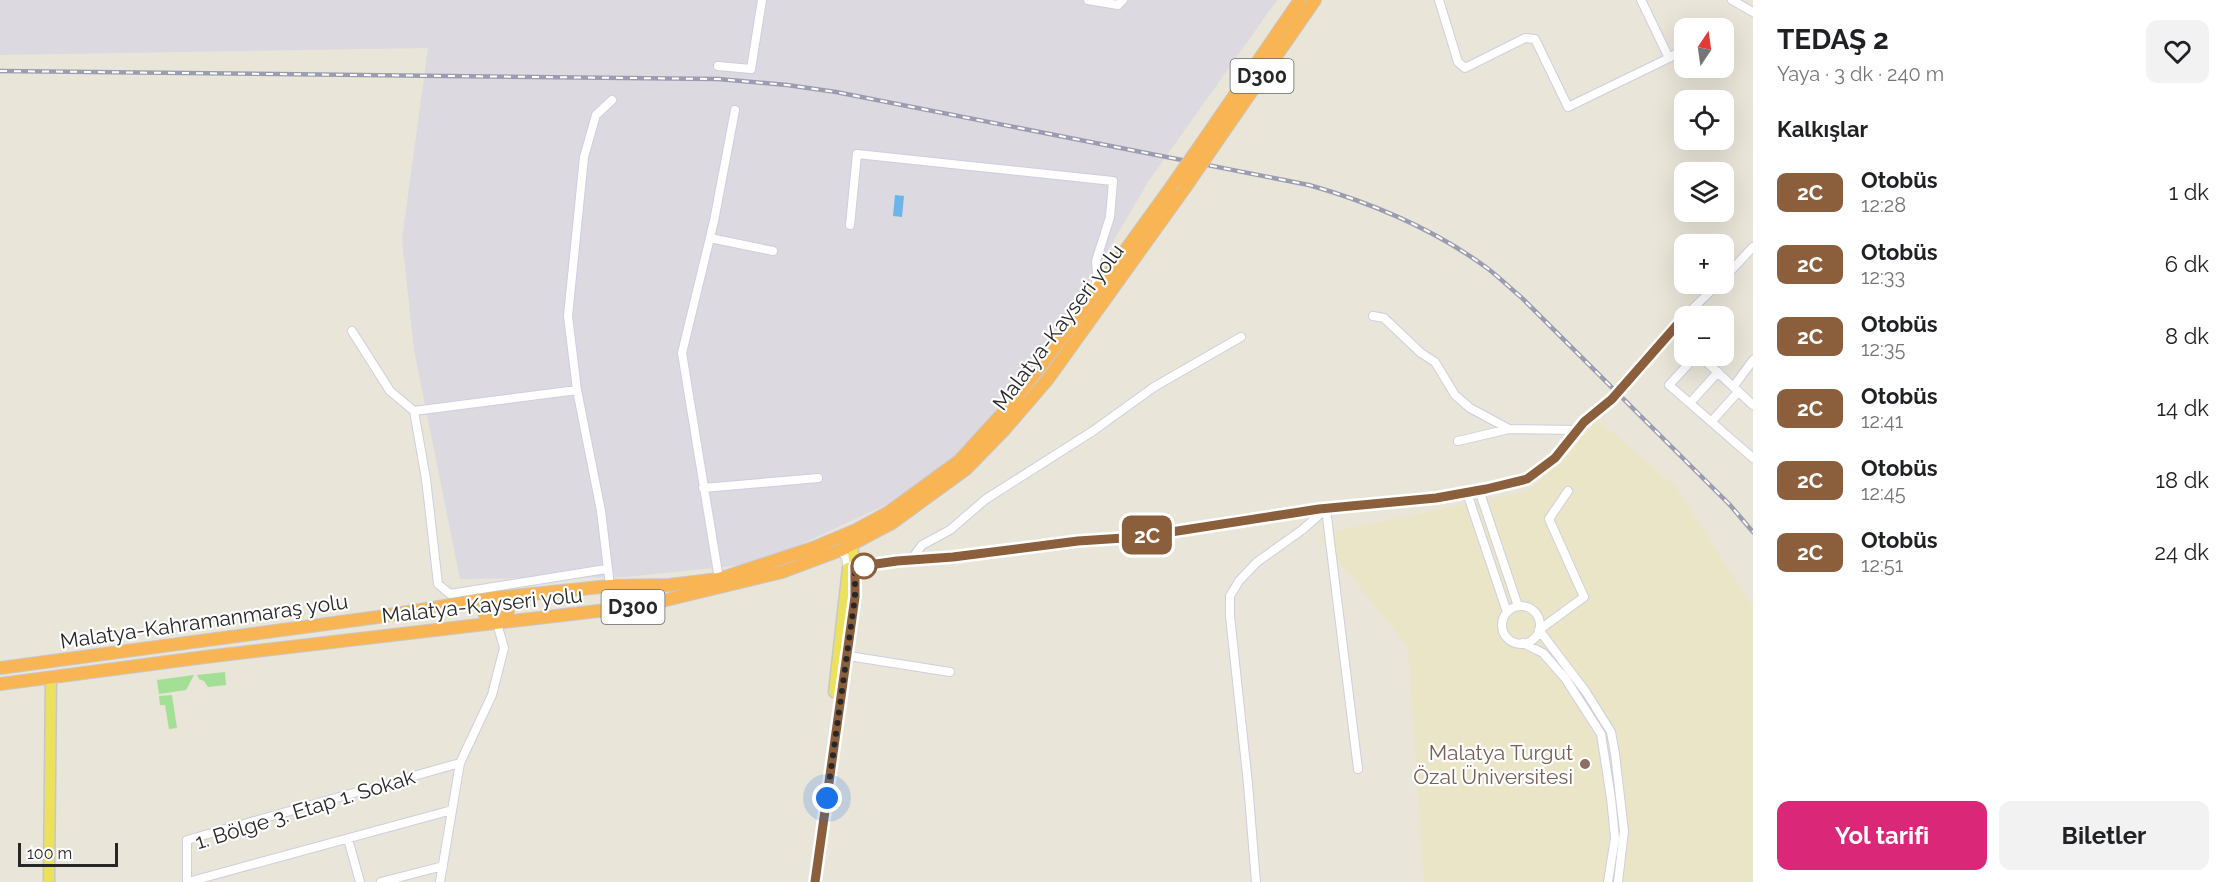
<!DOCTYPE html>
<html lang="tr">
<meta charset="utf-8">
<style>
body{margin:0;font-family:Raleway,sans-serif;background:#f2f2f2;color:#202124;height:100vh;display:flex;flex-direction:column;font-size:22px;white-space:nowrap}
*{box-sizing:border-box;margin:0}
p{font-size:20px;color:#757577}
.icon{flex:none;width:33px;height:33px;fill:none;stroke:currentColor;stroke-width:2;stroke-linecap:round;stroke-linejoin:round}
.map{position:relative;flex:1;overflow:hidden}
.sheet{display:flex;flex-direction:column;background:#fff;width:480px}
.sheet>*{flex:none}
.badge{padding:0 12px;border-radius:9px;font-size:21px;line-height:39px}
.needle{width:39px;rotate:13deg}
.buttons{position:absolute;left:1674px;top:18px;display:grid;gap:12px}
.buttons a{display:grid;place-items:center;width:60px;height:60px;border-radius:12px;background:#fff;box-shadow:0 6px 24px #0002;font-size:30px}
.scale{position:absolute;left:18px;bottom:15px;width:100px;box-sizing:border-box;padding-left:6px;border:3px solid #272727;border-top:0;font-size:16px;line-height:21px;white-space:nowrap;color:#272727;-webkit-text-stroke:4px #fff;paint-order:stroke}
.you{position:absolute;width:30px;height:30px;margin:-15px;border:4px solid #fff;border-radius:50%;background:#1a73e8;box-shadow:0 0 0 9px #1a73e833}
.map>.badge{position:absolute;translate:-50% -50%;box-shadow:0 0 0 3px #fff}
h2{padding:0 24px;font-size:22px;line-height:54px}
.round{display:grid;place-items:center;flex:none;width:63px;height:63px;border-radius:12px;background:#f2f2f2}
.headline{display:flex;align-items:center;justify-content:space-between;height:102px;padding:0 24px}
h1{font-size:28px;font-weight:700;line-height:45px}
.action{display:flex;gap:12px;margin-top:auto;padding:12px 24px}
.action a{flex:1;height:69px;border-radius:12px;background:#db2777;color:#fff;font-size:24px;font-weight:700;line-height:69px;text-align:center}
.action a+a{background:#f2f2f2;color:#202124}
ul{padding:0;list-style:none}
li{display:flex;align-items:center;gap:18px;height:72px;padding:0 24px}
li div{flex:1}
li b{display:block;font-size:22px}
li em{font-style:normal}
li .badge{min-width:66px;font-weight:700;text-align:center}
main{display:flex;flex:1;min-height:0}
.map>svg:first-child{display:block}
.industrial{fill:#ddd9e1}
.education{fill:#ebe5c7}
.green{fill:#a3df95}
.water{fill:#6cb5ea}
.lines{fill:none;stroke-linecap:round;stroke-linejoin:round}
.minor-casing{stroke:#cecee0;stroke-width:10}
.major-casing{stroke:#c7c7c7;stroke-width:13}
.highway-casing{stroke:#c7c7c7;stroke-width:14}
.minor{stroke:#fff;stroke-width:8}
.major{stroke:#ece15b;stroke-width:10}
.highway{stroke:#f9b553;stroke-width:12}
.rail-casing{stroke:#9c9cb1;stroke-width:4.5}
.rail{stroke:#fff;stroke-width:2;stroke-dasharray:7;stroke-linecap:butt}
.minor-bridge-casing{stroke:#cecee0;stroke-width:10;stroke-linecap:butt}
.highway-bridge-casing{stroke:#c7c7c7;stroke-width:14;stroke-linecap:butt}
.minor-bridge{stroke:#fff;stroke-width:8}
.highway-bridge{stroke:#f9b553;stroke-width:12}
.line-casing{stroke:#fff;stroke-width:14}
.line{stroke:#8b5e3c;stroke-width:9}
.walk{stroke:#272727;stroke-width:6;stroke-dasharray:0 10.8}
.stop-dot{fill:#fff;stroke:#8b5e3c;stroke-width:3}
.education-dot{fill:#8d6e63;stroke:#fff;stroke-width:2}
.labels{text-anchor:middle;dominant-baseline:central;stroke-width:4.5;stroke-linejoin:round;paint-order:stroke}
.shield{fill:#fff;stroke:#686868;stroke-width:1.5}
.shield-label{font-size:20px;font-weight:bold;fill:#272727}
.street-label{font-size:21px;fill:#272727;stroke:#fff}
.education-label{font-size:21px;fill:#785e54;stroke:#fff;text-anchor:end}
</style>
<main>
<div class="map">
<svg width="1753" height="882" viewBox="0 0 1753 882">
<rect width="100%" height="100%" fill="#e9e5d8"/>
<path class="industrial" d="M0,0H1277L1148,182L1059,334L974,442L896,500L761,563L626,577L460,579L414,350L402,239L428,48L0,55Z"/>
<path class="education" d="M1598,420L1676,487L1753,607V882H1424L1408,647L1317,535L1529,491Z"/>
<path class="green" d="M225,672L226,685L208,687L204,681L199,679L197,675Z
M194,675L186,690L159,694L157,680Z
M172,695L177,728L169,729L165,705H160L159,696Z"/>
<path class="water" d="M895,195L904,196L902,217L893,216Z"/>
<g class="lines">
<defs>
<path id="minor" d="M1088,0L1118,5L1123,0
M1439,0L1458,62L1465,68L1525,38L1535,39L1568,107L1669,58
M1641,0L1669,58L1684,49
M1732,0L1753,12
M718,66L751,69L762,0
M850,225L857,154L1113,181L1110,217L1096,261L1097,274L1095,291
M710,238L773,251
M1724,278L1753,247
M1373,316L1384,318L1421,353L1435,362L1455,395L1470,408L1509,429
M1685,316L1718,284
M1675,327L1684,339
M352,331L390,391L414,411
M1696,356L1669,385L1753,458
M1700,356L1753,405
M1734,386L1753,360
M1621,388L1684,317
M577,390L414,411L426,479L438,584L450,594L606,569
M1690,403L1718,372
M1712,421L1738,392
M1458,441L1509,429L1578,430
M703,488L818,478
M1479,490L1518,606
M1568,491L1549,519L1584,597L1539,630L1586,692L1611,732L1615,754L1624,831L1618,882
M1467,493L1507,612
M1326,509L1358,769
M841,550L846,558L848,568L897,561L953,557L1078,541L1139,537L1319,509L1435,498L1486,489L1527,479L1555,457L1584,422L1612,399
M911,560L922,545L950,530L986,499L1093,431L1154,387L1241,337
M719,579L682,353L714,221L735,110
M610,586L601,511L577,390L568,316L584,157L596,115L612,100
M1502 625a19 19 0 1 1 38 0a19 19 0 1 1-38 0Z
M1523,643L1543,653L1565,678L1601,734L1611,798L1615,838L1608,882
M842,655L950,672
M348,839L360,882
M187,882V840L460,763
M188,882L452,810
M381,882L443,866
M440,882L460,763L492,695L504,648L497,623
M1256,882L1248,784L1230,616V596L1239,581L1257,562L1302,530L1326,509"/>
<path id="major" d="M834,692L848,568
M49,882L51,677
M815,882L855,597V567L852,544"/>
<path id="highway" d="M1199,147L1300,0
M1209,153L1315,0
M484 610a12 12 0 1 1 24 0a12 12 0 1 1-24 0Z
M0,668L378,617L493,598L610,586L669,585L719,579L813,548L856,530L889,512L959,461L1011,404L1062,338L1171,187
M0,684L205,657L641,606L782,572L841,550L892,523L966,469L1005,429L1048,379L1185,188"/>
</defs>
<use href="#minor" class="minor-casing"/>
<use href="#major" class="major-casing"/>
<use href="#highway" class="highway-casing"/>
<use href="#minor" class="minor"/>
<use href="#major" class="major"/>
<use href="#highway" class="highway"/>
<defs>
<path id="rail" d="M0,71L718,79L787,85L836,92L1309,185C1372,203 1434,229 1487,268C1499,277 1510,288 1522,298L1730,505L1753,532"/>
</defs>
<use href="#rail" class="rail-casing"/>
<use href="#rail" class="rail"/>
<defs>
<path id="minor-bridge" d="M1612,399L1621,388"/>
<path id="highway-bridge" d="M1171,187L1199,147
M1185,188L1209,153"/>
</defs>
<use href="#minor-bridge" class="minor-bridge-casing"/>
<use href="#highway-bridge" class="highway-bridge-casing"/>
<use href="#minor-bridge" class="minor-bridge"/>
<use href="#highway-bridge" class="highway-bridge"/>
</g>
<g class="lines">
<defs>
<path id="line" d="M815,882L855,597V567L897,561L953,557L1078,541L1139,537L1319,509L1436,498L1486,489L1527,479L1555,458L1584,422L1612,399L1684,317"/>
</defs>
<use href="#line" class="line-casing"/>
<use href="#line" class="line"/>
<path class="walk" d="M827,798L855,597V567L864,566"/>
</g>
<circle class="stop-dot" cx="864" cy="566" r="12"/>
<circle class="education-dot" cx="1585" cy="764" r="6"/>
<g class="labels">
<g class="shield">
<rect x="1230.5" y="59" width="63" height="34" rx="4.5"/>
<rect x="601.5" y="590" width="63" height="34" rx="4.5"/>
</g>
<g class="shield-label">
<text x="1262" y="76">D300</text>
<text x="633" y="607">D300</text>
</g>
<g class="street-label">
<text transform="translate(1058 327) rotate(-53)">Malatya-Kayseri yolu</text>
<text transform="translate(482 605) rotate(-6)">Malatya-Kayseri yolu</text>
<text transform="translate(204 621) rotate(-8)">Malatya-Kahramanmaraş yolu</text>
<text transform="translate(305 809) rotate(-17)">1. Bölge 3. Etap 1. Sokak</text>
</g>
<g class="education-label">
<text x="1573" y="752">Malatya Turgut<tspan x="1573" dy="24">Özal Üniversitesi</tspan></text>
</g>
</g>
</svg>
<div class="buttons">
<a><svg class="needle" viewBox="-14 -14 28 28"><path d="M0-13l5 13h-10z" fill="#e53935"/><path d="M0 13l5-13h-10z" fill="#757577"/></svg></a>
<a><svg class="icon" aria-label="locate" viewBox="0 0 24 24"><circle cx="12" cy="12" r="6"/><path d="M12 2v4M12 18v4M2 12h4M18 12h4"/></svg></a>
<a><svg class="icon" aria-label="layers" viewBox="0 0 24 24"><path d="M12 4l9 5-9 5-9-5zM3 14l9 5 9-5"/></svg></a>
<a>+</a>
<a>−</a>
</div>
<div class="scale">100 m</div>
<div class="you" style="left:827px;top:798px"></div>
<b class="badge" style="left:1147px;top:535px;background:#8b5e3c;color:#fff">2C</b>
</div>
<section class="sheet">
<div class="headline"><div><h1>TEDAŞ 2</h1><p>Yaya · 3 dk · 240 m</p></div><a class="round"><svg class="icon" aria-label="heart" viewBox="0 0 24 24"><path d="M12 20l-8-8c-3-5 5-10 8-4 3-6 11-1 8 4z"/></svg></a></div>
<h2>Kalkışlar</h2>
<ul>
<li><span class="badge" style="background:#8b5e3c;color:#fff">2C</span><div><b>Otobüs</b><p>12:28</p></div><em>1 dk</em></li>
<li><span class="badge" style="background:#8b5e3c;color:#fff">2C</span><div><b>Otobüs</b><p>12:33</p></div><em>6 dk</em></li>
<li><span class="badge" style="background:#8b5e3c;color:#fff">2C</span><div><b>Otobüs</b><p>12:35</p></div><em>8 dk</em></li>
<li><span class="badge" style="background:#8b5e3c;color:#fff">2C</span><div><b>Otobüs</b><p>12:41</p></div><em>14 dk</em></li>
<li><span class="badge" style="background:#8b5e3c;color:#fff">2C</span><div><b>Otobüs</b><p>12:45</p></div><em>18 dk</em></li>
<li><span class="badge" style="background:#8b5e3c;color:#fff">2C</span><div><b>Otobüs</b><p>12:51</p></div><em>24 dk</em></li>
</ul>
<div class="action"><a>Yol tarifi</a><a>Biletler</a></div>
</section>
</main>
